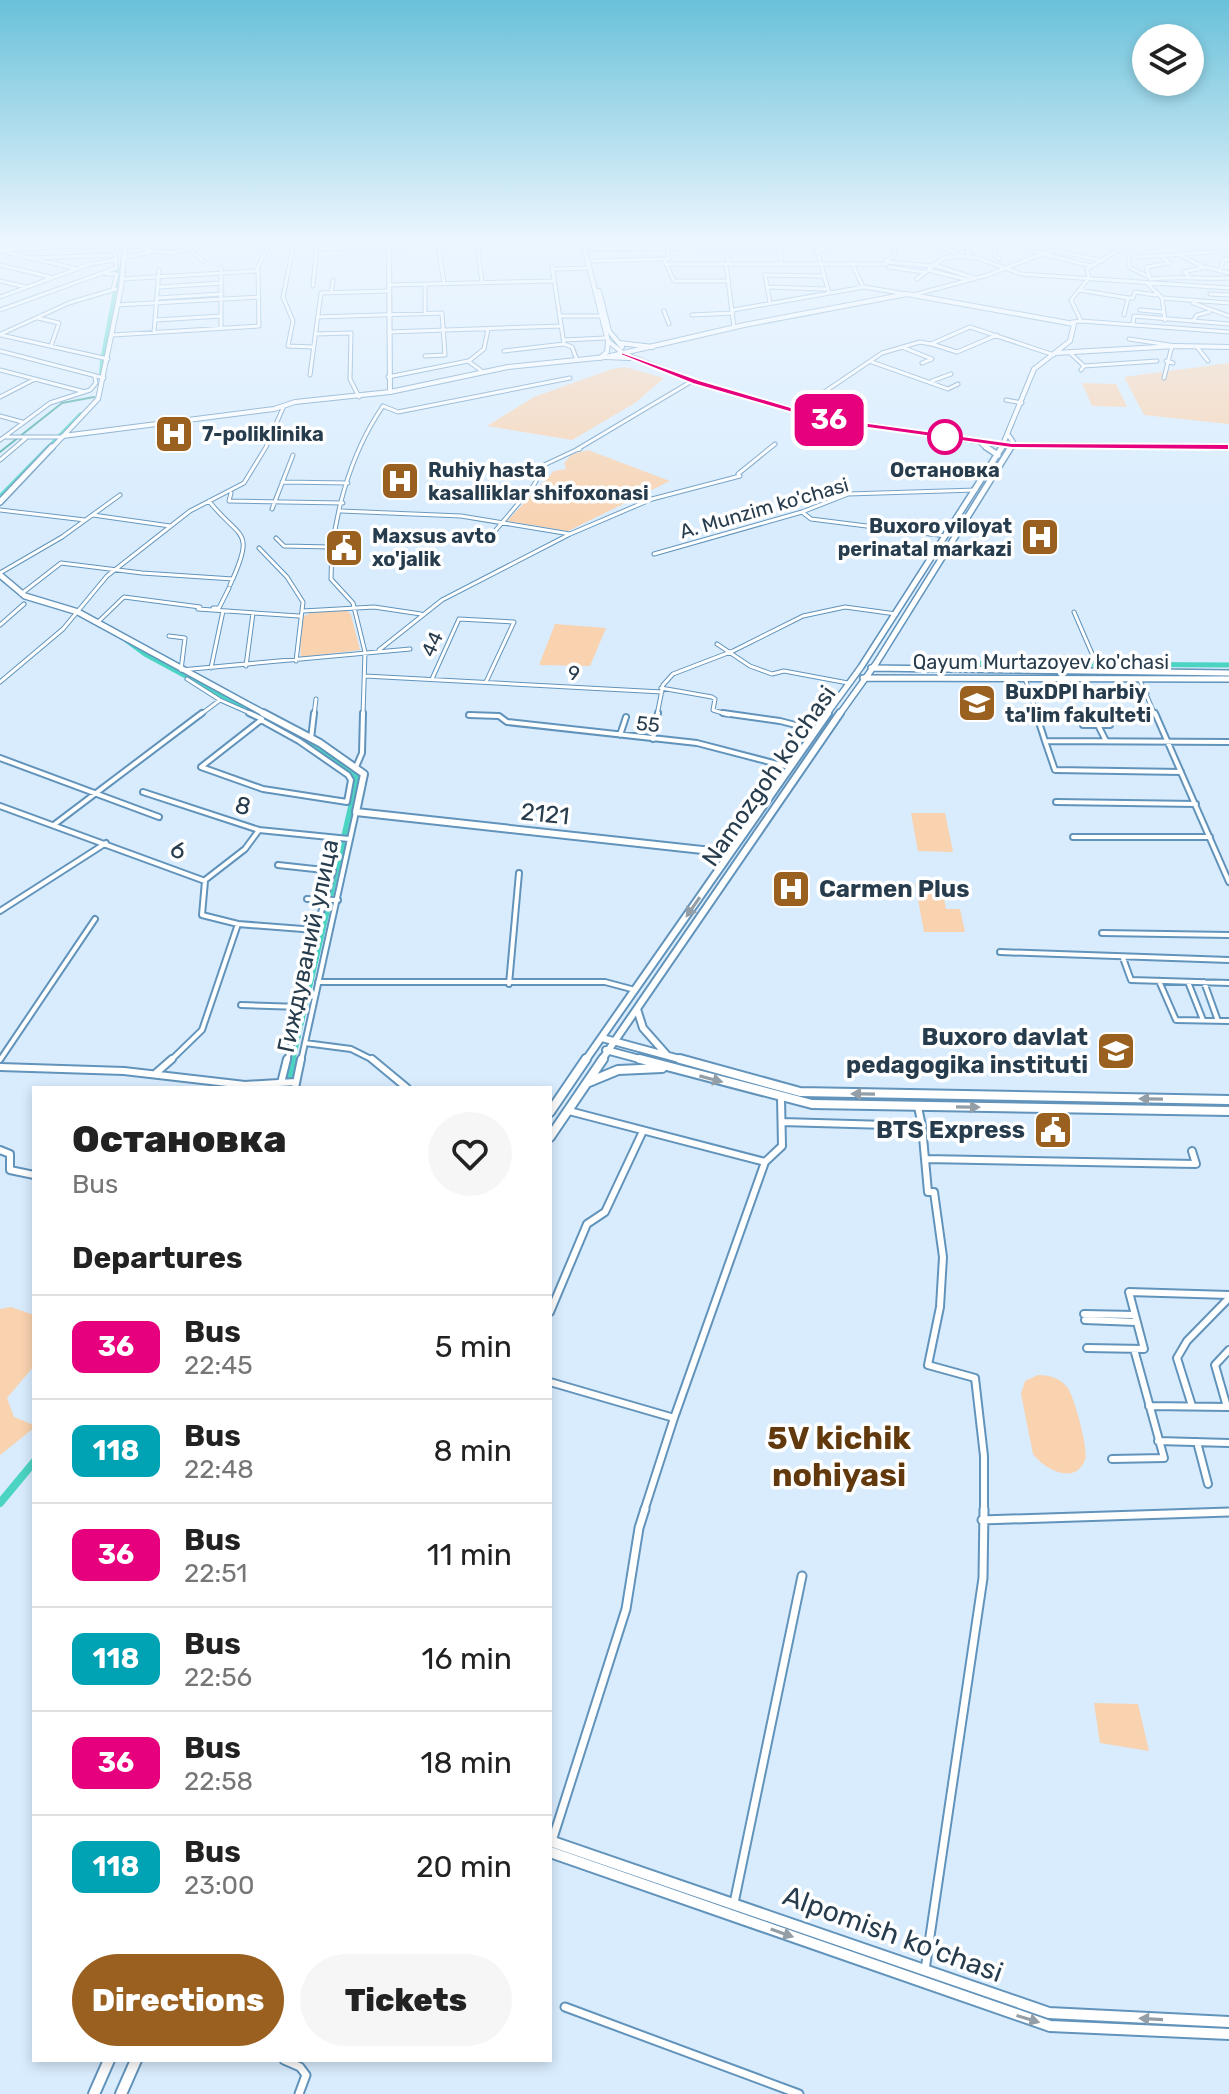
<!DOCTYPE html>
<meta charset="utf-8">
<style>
body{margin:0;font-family:Rubik,sans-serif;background:#f6f6f6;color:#222;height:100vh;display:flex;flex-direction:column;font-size:30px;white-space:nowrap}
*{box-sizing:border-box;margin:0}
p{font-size:26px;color:#767676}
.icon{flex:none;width:44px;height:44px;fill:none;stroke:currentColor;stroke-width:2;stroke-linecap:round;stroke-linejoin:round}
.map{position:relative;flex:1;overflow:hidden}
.details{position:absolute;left:32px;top:1086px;width:520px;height:976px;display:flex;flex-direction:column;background:#fff;border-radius:0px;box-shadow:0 4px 12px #0003}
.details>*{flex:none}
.badge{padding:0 16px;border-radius:12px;font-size:28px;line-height:52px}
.buttons{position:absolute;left:1132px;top:24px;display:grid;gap:16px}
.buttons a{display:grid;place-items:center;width:72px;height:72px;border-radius:50%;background:#fff;box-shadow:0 4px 12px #0003;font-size:40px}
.map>.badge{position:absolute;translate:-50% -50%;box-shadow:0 0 0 4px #fff}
h2{padding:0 40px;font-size:30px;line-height:72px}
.round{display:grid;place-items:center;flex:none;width:84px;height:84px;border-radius:42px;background:#f6f6f6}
.overview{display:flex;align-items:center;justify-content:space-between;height:136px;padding:0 40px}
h1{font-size:38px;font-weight:800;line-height:60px}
.primary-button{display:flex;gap:16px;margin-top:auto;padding:16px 40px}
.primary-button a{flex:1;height:92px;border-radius:48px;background:#9a601f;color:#fff;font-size:32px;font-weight:800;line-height:92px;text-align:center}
.primary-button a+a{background:#f6f6f6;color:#222}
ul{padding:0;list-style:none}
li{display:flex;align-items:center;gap:24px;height:104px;padding:0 40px;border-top:2px solid #e0e0e0}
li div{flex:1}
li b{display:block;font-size:30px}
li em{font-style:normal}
li .badge{min-width:88px;font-weight:700;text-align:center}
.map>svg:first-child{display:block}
.green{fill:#f9d2af}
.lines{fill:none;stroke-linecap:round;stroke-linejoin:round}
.stream{stroke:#41a6a0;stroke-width:2}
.canal-far3{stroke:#4cd4c3;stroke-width:4}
.canal-far2{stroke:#4cd4c3;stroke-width:5}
.canal-far1{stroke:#4cd4c3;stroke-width:6}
.canal{stroke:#4cd4c3;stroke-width:8}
.street-far3-casing{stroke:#6193bb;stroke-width:5}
.street-far2-casing{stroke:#6193bb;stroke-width:8}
.street-far1-casing{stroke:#6193bb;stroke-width:10}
.street-casing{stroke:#6193bb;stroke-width:11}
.secondary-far4-casing{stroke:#6193bb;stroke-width:6}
.secondary-far3-casing{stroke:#6193bb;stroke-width:8}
.secondary-far2-casing{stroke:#6193bb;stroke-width:10}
.secondary-far1-casing{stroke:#6193bb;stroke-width:12}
.secondary-casing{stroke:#6193bb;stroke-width:14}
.primary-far1-casing{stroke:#6193bb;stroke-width:6}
.primary-casing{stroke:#6193bb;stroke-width:8}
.street-far3{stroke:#fff;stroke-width:3}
.street-far2{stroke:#fff;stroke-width:4}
.street-far1{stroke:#fff;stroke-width:6}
.street{stroke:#fff;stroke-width:7}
.secondary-far4{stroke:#fff;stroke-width:4}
.secondary-far3{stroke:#fff;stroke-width:5}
.secondary-far2{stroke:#fff;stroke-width:6}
.secondary-far1{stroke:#fff;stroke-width:8}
.secondary{stroke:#fff;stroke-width:10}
.primary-far1{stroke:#fff;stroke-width:4}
.primary{stroke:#fff;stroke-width:5}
.oneway{fill:#939ea6}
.line{fill:#e6007e;stroke:#fff;stroke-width:2}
.stop-dot{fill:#fff;stroke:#e6007e;stroke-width:4}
.labels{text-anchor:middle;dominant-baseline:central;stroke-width:7;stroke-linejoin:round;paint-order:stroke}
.far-poi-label{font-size:20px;font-weight:bold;fill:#273c4d;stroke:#fff;text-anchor:start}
.far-stop-label{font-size:20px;font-weight:bold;fill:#273c4d;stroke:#fff}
.far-street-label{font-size:20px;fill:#273c4d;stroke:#fff}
.street-label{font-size:24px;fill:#273c4d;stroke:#fff}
.poi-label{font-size:24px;font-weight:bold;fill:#273c4d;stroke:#fff;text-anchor:end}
.near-street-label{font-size:28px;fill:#273c4d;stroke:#fff}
.near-neighbourhood-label{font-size:32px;font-weight:bold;fill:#61390c;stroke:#fff}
</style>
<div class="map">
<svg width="1229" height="2094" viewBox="0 0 1229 2094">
<rect width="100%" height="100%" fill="#d8ecfe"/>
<path class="green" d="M1229,363V424L1144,415L1124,377Z
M625,367L664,378L635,403L572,440L487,426L534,397L612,369Z
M1082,383L1116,384L1127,407L1092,406Z
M588,450L670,481L568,531L507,521L554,471L566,469L564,463L572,454Z
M347,610L351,615L360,650L301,657L299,628L304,616L315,611Z
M555,624L606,628L590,666L539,665Z
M911,813H945L953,852L918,851Z
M915,883H941L946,909H960L965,932H924Z
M11,1307L34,1315V1366L7,1398L14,1417L34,1425V1428L0,1455V1309Z
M1038,1375C1049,1375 1060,1378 1067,1387C1074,1395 1089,1451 1085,1460C1075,1486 1044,1469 1033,1454L1021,1394L1025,1381Z
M1094,1703L1138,1704L1149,1751L1100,1743Z"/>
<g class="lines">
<path class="stream" d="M0,452L62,403L94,397"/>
<path class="canal-far3" d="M116,286L119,271H114L121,268L125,243
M103,355L115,291
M101,376L102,360
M47,449L81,414"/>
<path class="canal-far2" d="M0,497L49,447
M126,640L145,654L258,715
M918,663L1229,665"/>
<path class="canal-far1" d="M254,713L315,746L358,777L292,1061"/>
<path class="canal" d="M286,1088L293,1059
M0,1503L34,1462"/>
<defs>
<path id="street-far3" d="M152,243L146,250L170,253L189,249L204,261
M294,243L283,297L293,321L288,346L313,347
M827,243L826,249L817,250L829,293
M936,243L959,255
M997,243L994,254L999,259
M1031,243L1032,251L1042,253
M477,244L482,282
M723,247L730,264
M1217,247L1228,254
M318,249L477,244
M590,249L778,247
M0,250L110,244
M1,251L73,268
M439,252L444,283
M1043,254L1091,266
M1178,254L1205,268
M969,256L966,245L970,243
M1129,256V267L1149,277
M125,257L152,252
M1139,257L1213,252
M31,258L115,255
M664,259L674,281H729
M664,259H669L667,246
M592,261L664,259
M886,261L894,255L896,243
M887,262L933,266
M852,263L863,287
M666,264H887
M726,264L734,327
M782,264L778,245H801
M0,265L50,277
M934,265L974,278
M221,267V328
M889,267L924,272
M1221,268L1223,260L1229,259
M553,269L589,268
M928,270L968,280
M256,271L270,243
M106,274H117L113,289
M1188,275L1184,272L1206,267L1229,273
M1150,278L1146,267L1169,263L1161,256
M917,279L943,258L960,256L977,258L1021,274L1229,288
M1151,279C1180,276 1201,279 1229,278
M0,281L26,287
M1147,283L1162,298L1229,303
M425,284V313
M389,285L554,281
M313,286L317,243
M159,287L222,283
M767,287L826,289
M1079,290L1128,298
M331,293L333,280
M1210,294L1229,295
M913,295L988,275L1053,250L1103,261
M0,297L90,264L115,260
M158,298L222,294
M1162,298L1165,320
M770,303L765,275L822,276
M1193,303L1229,316
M117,305L259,297
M0,310L116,268L115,255L120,243
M733,310L864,287L906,294
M1140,310L1162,312
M664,311L669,324
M692,315L733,313
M1124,315L1128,298H1133L1135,292L1156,295
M560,316H600
M317,317L442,313L445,355L425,356
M38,318L59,323L51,346
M156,320L221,316
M1081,321L1229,332
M1193,321L1197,315L1209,312
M1072,322L1081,321L1071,300L1089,278L1087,269L1130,243
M1133,324L1134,316L1229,324
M154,332L159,270
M389,332L561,326
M1,334L69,303L116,289
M315,334L351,333L350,379L359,397
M1,335L108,359
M113,335L259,326L258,271L122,279
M1129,339L1176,346
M564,340L605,338
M564,344L572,347L577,360
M932,344L957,352L997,335
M902,347L932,359L922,363
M1197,347L1208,361
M0,351L104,378
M504,351L564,344L552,266
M1070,353L1084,366
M469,361L484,349L488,329
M1166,361L1173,363
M872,362L948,389L958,384
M0,370L85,392
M1081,370L1084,366L1157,361
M310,375L321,293L389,291
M388,377L468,361L483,372
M1164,378L1172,346
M932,381L951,374
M0,397L35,379
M1006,400L1022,403
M383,406L398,412L570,378
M799,409L882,353L920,342L931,344L970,327L1054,355
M0,416L22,422
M5,437H63
M0,440L50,403L90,390L96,383L95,378
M580,449L576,450L692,381
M0,460L26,438
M282,482L348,483
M826,488L841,495
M231,493L229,501L343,503
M209,501C239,540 257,527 230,585
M272,509L293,455
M0,510L85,520
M341,511L461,516L570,534L652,499L740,476L738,474L775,444
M802,512L811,519L946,536
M93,515L170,526
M495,531L534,485L544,465L576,450
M276,538L284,546L330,547
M259,548L287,577L303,602L296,661
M654,554L802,512L848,494L976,490
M0,573L62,537L120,495
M21,594L61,563L142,573L233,579
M213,608H219L229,588
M303,611L374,607L421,614
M1074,612L1100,672
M98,622L124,597L200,607L198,609L299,616
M0,625L24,604
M169,636L185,638L181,670L410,649
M717,644L750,666L772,674L784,671L848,683
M379,650L442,600L570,534
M1096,662H1151
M246,666L253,613
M211,668L223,611
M365,676L662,692
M1025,678L1037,715
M1139,678L1155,715
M187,679L220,700L254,715
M432,679L459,619L514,622L486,682
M0,682L63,629L107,576L190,511L244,483L266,447L283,408
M661,688L712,697L715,699L713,710L729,715
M1029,694H1147
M200,715L220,700
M314,715L316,699
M363,715L365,652L353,603L331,579C331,520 350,454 383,406
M469,715H474
M657,715L663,685L673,674L733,651L803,616L845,607L896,614"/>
<path id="street-far2" d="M249,713L262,719
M723,713L780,721L815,730
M1036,713L1045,741L1229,742
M1155,713L1229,882
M469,715L499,716L507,722L697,743L789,767
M261,720L299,741L348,775L351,780L347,802L263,789L201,767Z
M1083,725H1110
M1098,725L1106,741
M620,735L626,717
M311,739L314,713
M653,739L658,713
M1045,741L1055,770L1181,772
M0,758L159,817
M356,767L362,753L363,713
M143,792L259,830L349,839
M1056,802L1196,804
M0,806L205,881L202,915L238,924L316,930L333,871L278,865
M55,824L202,713
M1073,837H1210
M205,880L245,849L259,830
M307,899L338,900
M0,911L106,843
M1102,933L1229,935
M1000,952L1229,960
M1123,958L1131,980L1229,983
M1159,981L1176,1020L1229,1021
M318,982H605L635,990
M1188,982L1203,1020
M1204,982L1218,1021
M509,984L519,873
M241,1005L301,1007L287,1061
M305,1043L351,1049L375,1061
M0,1060L95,919
M170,1061L202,1030L238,924
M301,1061L356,812"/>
<path id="street-far1" d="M372,1059L407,1088
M0,1067L124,1071L245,1085L295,1082
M156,1073L172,1059
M281,1083L287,1059
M295,1088L301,1059
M918,1107L922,1126
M569,1111L765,1162
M782,1122L922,1126L928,1192H934L943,1257L940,1307L928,1365L975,1378L984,1456V1511
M0,1150L10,1154V1170L34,1175
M926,1159L1196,1164L1192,1151
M550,1312L587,1224L605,1212L643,1131
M1084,1314L1134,1315
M1085,1320L1136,1322
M1087,1348L1144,1349L1129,1292L1229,1295
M550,1382L674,1418
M1149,1406L1229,1407
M1192,1406L1177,1358L1187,1341L1229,1298
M1227,1407L1215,1365L1229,1350
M1158,1441L1229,1443
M1197,1442L1208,1484
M1112,1459L1164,1458L1134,1349
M644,1511L674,1418L765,1162L782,1146L781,1098"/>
<path id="street" d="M982,1520L1229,1512
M552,1841L626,1609L639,1528L645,1509
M734,1903L802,1576
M925,1970L983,1578L984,1509
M565,2007L799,2094
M284,2060L300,2067L306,2075L299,2094"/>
<path id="secondary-far4" d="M389,243L390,392
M1056,353L1176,346L1229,347
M63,436L274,409L295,402L390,392L508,367L606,357L744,325L907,294L1074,324L1070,341L1034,369L1001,449
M1009,436L1013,442L1010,449
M51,449L98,399L121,288L125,247L129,243"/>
<path id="secondary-far3" d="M0,502L52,447
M0,575L25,596L78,612L267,715
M871,668L1229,673
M863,678L1229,679
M826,715L861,667L1002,447
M839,715L877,662L1011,447"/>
<path id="secondary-far2" d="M263,713L320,743L364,774L356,812L730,853
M637,1009L643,1028L666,1054
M602,1038L687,1061
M606,1050L647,1061
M585,1061L828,713
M601,1061L840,713"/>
<path id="secondary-far1" d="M640,1059L812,1104L1229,1111
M680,1059L800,1092L1229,1100
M589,1082L618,1070L662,1068
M550,1112L586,1059
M550,1137L603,1059"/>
<path id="secondary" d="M550,1841L1049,2013L1229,2022
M550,1852L1050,2026L1229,2034
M94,2094L109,2060
M121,2094L136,2060"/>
<path id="primary-far1" d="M583,243L608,341L624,354L696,382L821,418L1003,445L1229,447
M599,291L609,331L622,347
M619,343L653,347
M606,357L629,358
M600,358L607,352L608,341
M982,444L989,449"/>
<path id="primary" d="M986,447L998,455
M1214,447H1229"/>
</defs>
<use href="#street-far3" class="street-far3-casing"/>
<use href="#street-far2" class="street-far2-casing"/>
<use href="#street-far1" class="street-far1-casing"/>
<use href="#street" class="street-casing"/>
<use href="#secondary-far4" class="secondary-far4-casing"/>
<use href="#secondary-far3" class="secondary-far3-casing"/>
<use href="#secondary-far2" class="secondary-far2-casing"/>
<use href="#secondary-far1" class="secondary-far1-casing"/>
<use href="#secondary" class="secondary-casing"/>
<use href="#primary-far1" class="primary-far1-casing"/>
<use href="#primary" class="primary-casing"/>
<use href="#street-far3" class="street-far3"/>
<use href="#street-far2" class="street-far2"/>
<use href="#street-far1" class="street-far1"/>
<use href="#street" class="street"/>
<use href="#secondary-far4" class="secondary-far4"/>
<use href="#secondary-far3" class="secondary-far3"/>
<use href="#secondary-far2" class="secondary-far2"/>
<use href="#secondary-far1" class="secondary-far1"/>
<use href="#secondary" class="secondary"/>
<use href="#primary-far1" class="primary-far1"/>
<use href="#primary" class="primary"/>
</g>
<defs><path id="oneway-solid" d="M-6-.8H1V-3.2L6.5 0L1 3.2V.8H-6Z" transform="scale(2)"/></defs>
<g class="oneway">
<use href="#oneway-solid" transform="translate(693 907) rotate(125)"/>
<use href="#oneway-solid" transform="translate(711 1079) rotate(15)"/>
<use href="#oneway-solid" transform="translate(863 1094) rotate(-179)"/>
<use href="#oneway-solid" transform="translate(1151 1099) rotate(-179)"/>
<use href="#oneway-solid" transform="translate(968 1107) rotate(1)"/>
<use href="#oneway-solid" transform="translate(782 1933) rotate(19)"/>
<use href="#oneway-solid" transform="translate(1028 2019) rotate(17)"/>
<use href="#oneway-solid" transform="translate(1151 2019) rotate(-177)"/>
</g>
<linearGradient id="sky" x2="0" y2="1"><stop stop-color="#69c1d9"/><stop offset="0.45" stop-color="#edf6ff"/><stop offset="1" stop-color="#edf6ff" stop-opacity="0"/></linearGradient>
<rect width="1229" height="536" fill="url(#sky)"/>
<path class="line" d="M621,352L699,380L811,413L861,422L1012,443L1229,444V450L1012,448L861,427L807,417L693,384L621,355Z"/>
<defs>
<symbol id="hospital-square" viewBox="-11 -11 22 22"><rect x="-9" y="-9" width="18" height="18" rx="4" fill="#9a601f" stroke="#fff"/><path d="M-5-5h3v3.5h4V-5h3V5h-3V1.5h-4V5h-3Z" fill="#fff"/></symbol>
<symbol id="civic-square" viewBox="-11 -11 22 22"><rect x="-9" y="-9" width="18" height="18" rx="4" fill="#9a601f" stroke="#fff"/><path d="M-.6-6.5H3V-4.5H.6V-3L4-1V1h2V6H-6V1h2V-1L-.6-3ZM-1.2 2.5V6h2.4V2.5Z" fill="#fff"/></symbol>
<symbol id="university-square" viewBox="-11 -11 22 22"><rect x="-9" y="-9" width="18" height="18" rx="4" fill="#9a601f" stroke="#fff"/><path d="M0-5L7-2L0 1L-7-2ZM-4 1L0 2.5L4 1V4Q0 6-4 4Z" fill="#fff"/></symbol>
</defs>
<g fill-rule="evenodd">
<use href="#hospital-square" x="152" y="412" width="44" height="44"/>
<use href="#hospital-square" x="378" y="459" width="44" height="44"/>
<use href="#hospital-square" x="1018" y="515" width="44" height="44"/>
<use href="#civic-square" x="322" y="526" width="44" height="44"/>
<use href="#university-square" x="955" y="681" width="44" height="44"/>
<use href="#hospital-square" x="769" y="867" width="44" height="44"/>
<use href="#university-square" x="1094" y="1029" width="44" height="44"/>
<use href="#civic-square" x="1031" y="1108" width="44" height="44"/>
</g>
<circle class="stop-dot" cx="945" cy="437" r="16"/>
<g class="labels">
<g class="far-poi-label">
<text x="202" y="434">7-poliklinika</text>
<text x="428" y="470">Ruhiy hasta<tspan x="428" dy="23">kasalliklar shifoxonasi</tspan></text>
<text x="1012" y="526" text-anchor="end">Buxoro viloyat<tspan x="1012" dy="23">perinatal markazi</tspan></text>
<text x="372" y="536">Maxsus avto<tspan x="372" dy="23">xo'jalik</tspan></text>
<text x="1005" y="692">BuxDPI harbiy<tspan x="1005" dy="23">ta'lim fakulteti</tspan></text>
</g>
<g class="far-stop-label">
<text x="945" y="470">Остановка</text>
</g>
<g class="far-street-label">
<text transform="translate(764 508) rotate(-16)">A. Munzim ko'chasi</text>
<text transform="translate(432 644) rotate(-66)">44</text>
<text x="1041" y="662">Qayum Murtazoyev ko'chasi</text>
<text transform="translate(574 673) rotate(3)">9</text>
<text transform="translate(648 724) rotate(6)">55</text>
</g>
<g class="street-label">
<text transform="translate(769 776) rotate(-55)">Namozgoh ko'chasi</text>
<text transform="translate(243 806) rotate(15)">8</text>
<text transform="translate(545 814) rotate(6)">2121</text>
<text transform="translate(178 850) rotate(21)">6</text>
<text transform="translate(308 946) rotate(-78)">Гиждуваний улица</text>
</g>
<g class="poi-label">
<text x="819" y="889" text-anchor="start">Carmen Plus</text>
<text x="1088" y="1037">Buxoro davlat<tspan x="1088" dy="28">pedagogika instituti</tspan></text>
<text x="1025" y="1130">BTS Express</text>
</g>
<g class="near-street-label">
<text transform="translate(893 1934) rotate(20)">Alpomish ko'chasi</text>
</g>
<g class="near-neighbourhood-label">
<text x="839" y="1438">5V kichik<tspan x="839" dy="37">nohiyasi</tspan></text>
</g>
</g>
</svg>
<div class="buttons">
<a><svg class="icon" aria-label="layers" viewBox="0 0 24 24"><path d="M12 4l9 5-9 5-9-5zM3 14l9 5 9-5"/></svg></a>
</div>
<b class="badge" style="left:829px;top:420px;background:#e6007e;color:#fff">36</b>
<section class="details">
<div class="overview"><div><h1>Остановка</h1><p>Bus</p></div><a class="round"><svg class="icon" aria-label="heart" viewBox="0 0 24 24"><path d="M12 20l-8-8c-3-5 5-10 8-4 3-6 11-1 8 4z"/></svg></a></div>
<h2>Departures</h2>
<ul>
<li><span class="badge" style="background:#e6007e;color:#fff">36</span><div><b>Bus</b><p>22:45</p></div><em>5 min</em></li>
<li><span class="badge" style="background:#00a3b4;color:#fff">118</span><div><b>Bus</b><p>22:48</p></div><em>8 min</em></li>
<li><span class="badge" style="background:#e6007e;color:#fff">36</span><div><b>Bus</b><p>22:51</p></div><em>11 min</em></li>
<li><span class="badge" style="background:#00a3b4;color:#fff">118</span><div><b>Bus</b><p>22:56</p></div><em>16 min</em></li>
<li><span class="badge" style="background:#e6007e;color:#fff">36</span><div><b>Bus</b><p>22:58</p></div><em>18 min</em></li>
<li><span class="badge" style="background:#00a3b4;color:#fff">118</span><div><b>Bus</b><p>23:00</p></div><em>20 min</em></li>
</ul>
<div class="primary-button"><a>Directions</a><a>Tickets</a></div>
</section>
</div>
